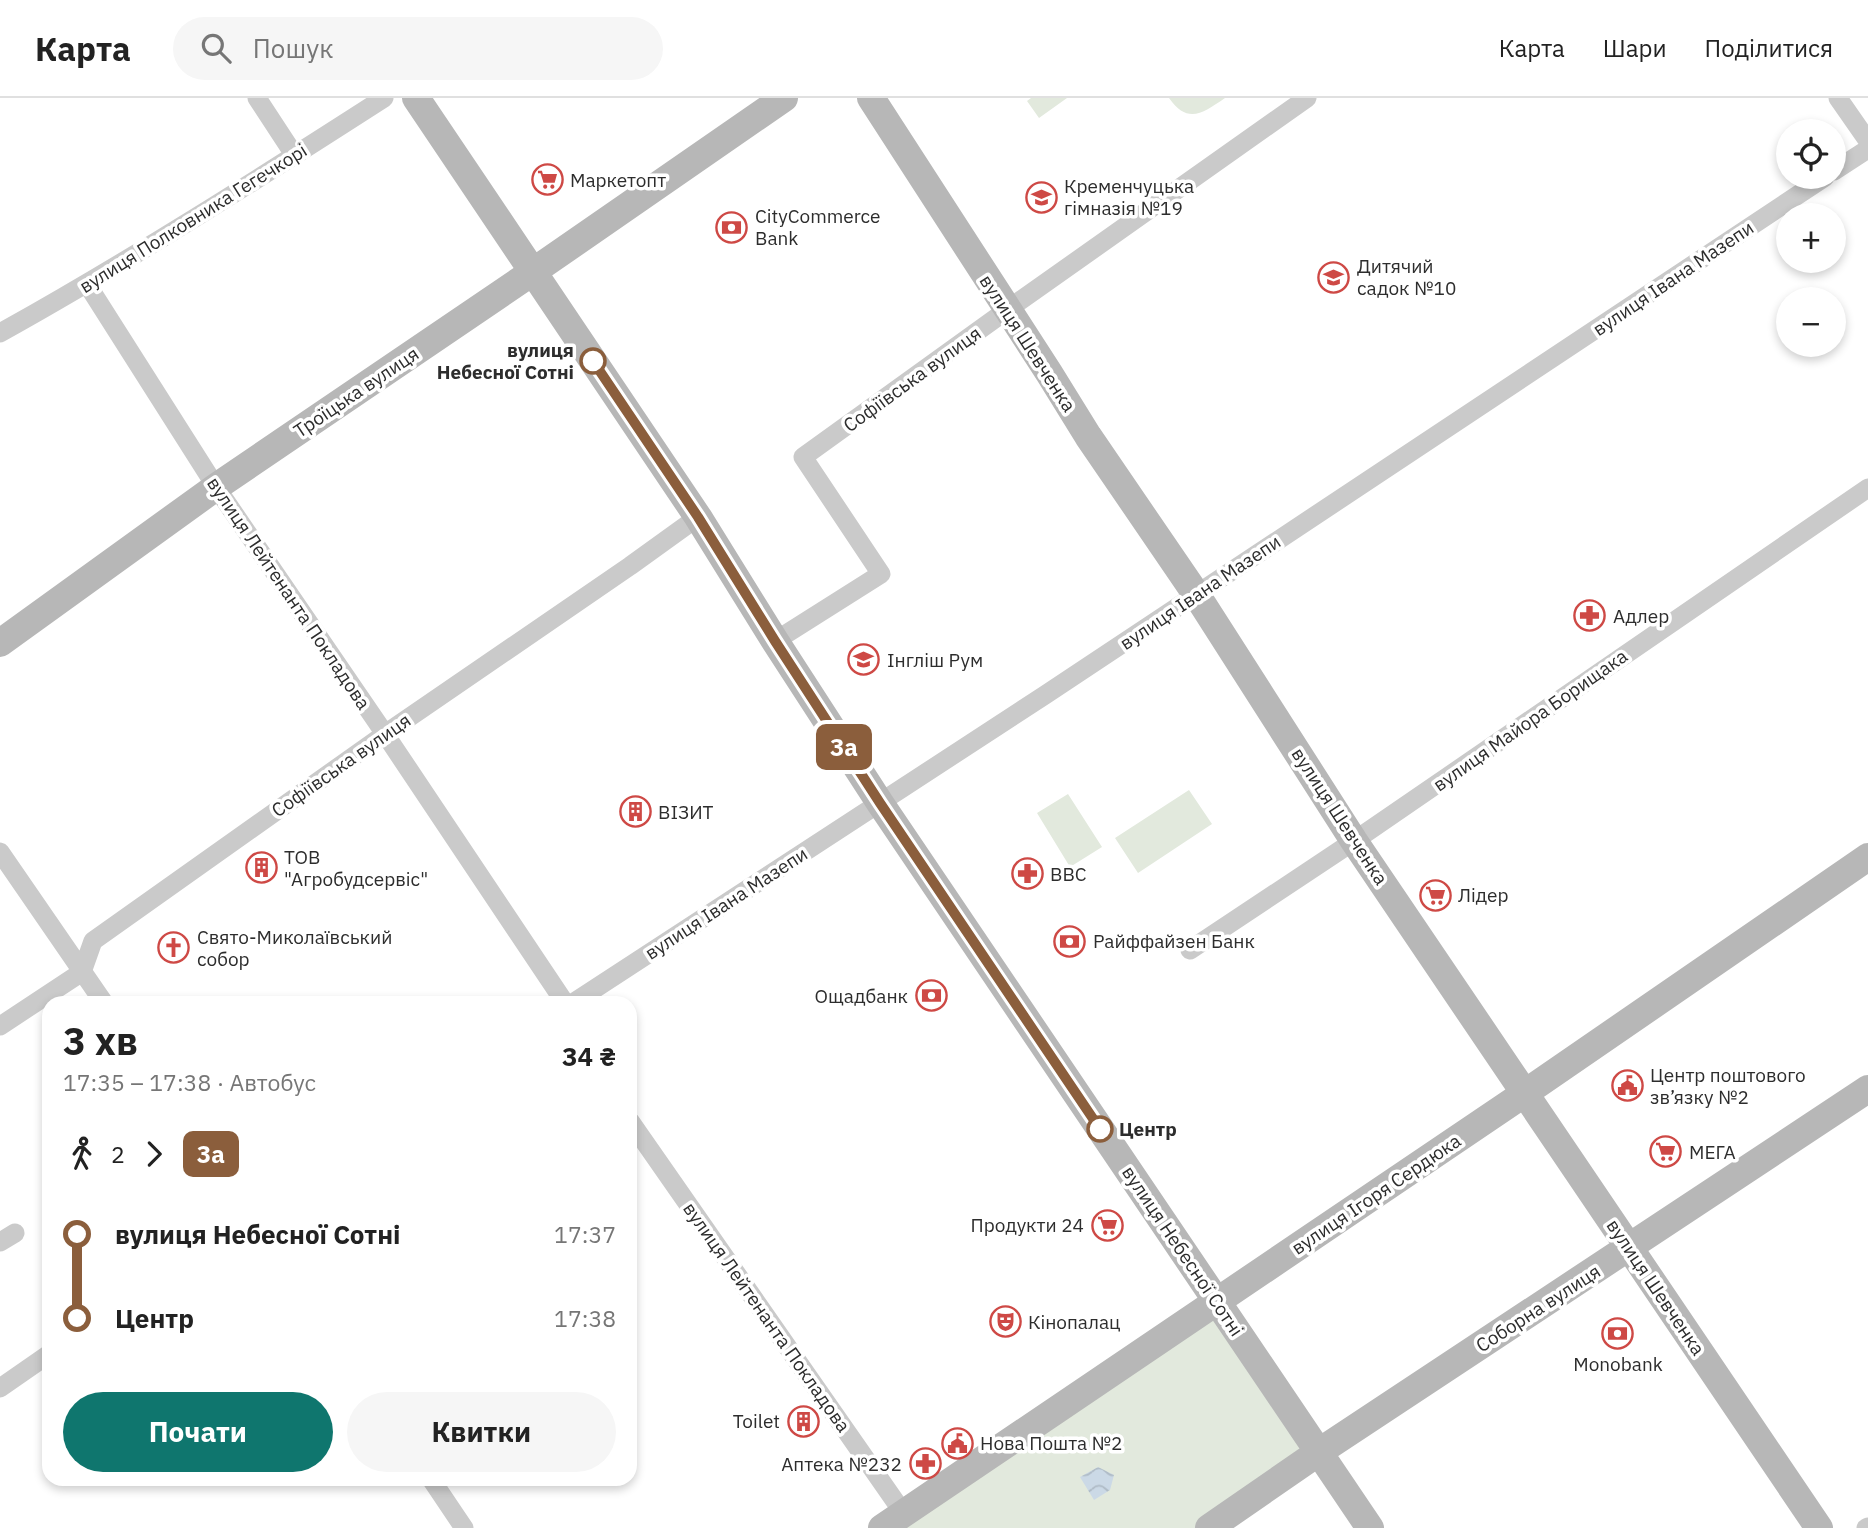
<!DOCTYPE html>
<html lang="uk">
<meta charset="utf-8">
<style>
body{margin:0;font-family:"IBM Plex Sans",sans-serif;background:#f6f6f6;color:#222;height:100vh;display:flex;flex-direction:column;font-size:26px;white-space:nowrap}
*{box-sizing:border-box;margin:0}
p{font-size:23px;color:#767676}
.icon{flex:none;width:38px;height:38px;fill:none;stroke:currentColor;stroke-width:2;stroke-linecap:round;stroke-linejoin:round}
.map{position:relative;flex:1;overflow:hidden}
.drawer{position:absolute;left:42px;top:898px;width:595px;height:490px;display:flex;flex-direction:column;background:#fff;border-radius:21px;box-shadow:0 4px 10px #0003}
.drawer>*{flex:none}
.badge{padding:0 14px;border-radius:10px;font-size:24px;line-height:46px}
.tools{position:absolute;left:1776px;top:21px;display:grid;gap:14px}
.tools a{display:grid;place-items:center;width:70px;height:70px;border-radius:50%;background:#fff;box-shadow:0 4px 10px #0003;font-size:35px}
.map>.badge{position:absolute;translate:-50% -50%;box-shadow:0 0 0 4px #fff}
.legs{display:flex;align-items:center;gap:10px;height:77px;padding:0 21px;font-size:23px}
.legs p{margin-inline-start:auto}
.head{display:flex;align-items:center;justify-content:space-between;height:119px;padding:0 21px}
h1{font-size:38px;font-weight:700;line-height:52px}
.action{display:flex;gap:14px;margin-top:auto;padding:14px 21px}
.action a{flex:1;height:80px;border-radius:42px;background:#0f766e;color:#fff;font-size:28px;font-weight:700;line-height:80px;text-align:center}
.action a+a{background:#f6f6f6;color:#222}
ul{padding:0 21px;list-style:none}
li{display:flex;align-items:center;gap:24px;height:84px;font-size:26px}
li i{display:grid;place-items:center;width:10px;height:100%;margin:0 9px;background:currentColor}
li i::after{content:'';width:18px;height:18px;margin:-9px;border:5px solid;border-radius:50%;background:#fff}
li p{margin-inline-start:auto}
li:first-child i{background:linear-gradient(#0000 50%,currentColor 0)}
li:last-child i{background:linear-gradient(currentColor 50%,#0000 0)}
header{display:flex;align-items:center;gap:42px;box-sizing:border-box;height:98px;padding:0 35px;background:#fff;border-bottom:2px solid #e0e0e0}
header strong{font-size:33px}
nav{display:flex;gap:38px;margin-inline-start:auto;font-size:24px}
.search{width:490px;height:63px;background:#f6f6f6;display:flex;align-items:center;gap:18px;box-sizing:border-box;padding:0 24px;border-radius:38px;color:#767676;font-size:26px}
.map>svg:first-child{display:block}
.park{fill:#e2e9dd}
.water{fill:url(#water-waves)}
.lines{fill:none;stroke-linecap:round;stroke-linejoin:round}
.street{stroke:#cacaca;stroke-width:19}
.secondary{stroke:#b7b7b7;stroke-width:28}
.line-1-casing{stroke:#fff;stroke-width:16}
.line-1{stroke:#8b5e3c;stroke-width:10}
.stop-1-dot{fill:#fff;stroke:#8b5e3c;stroke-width:3.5}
.labels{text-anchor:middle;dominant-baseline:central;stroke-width:7;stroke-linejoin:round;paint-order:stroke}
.poi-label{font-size:19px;fill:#2d2d2d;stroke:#fff;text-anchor:start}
.street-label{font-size:19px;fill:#2d2d2d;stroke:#fff}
.stop-label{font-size:19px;font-weight:bold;fill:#2d2d2d;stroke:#fff;text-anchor:end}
</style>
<header>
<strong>Карта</strong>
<div class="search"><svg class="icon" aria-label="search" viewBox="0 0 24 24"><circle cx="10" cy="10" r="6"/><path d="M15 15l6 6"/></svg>Пошук</div>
<nav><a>Карта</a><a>Шари</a><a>Поділитися</a></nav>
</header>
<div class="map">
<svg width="1868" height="1430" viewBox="0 0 1868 1430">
<defs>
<pattern id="water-waves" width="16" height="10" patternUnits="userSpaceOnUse" patternTransform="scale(1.75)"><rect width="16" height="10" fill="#cbd9e6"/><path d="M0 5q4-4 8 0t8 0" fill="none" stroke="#afbbc6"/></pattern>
</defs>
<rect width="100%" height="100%" fill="#fff"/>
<path class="park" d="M1031,0H1067L1039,20L1027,3Z
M1169,0H1225C1203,15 1188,27 1169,0Z
M1189,692L1212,726L1138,775L1115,740Z
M1068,696L1102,749L1070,769L1037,715Z
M1206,1211L1308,1362L1208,1430H881Z"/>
<path class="water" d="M1098,1369L1114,1377L1110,1392L1094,1402L1080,1379Z"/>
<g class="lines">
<path class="street" d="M257,0L295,58
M1838,0L1868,43
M1834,73L1868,51
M87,186L216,389L385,636L565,905
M0,235C131,162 258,81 384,0
M775,543L881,476L803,359L1007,212L1307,0
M0,754L104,905
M1190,852L1354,743L1868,390
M573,905L1045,597L1825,79
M0,928L82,874L93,843L385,636L630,468L698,419
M630,1023L904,1416
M0,1144L15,1135
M0,1290L49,1256
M431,1381L464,1430
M1866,1430L1868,1429"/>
<path class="secondary" d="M416,0L698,419L775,543L880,705L1370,1430
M871,0L1049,275L1088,338L1196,496L1354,743L1819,1430
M0,545L216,389L534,173L784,0
M882,1430L1525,995L1868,759
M1209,1430L1319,1354L1868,991"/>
</g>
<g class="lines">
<defs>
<path id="line-1" d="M593,263L698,419L775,543L880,705L1100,1031"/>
</defs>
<use href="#line-1" class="line-1-casing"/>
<use href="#line-1" class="line-1"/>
</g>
<defs>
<symbol id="supermarket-ring" viewBox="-11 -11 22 22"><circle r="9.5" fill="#fff" stroke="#ce4945" stroke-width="1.5"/><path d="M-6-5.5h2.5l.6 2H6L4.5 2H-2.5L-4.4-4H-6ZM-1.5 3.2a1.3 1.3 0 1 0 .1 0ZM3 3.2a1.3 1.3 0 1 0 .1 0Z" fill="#ce4945"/></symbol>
<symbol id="school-ring" viewBox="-11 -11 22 22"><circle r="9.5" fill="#fff" stroke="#ce4945" stroke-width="1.5"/><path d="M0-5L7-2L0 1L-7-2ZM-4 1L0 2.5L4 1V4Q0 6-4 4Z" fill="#ce4945"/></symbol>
<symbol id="bank-ring" viewBox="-11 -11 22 22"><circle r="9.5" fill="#fff" stroke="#ce4945" stroke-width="1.5"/><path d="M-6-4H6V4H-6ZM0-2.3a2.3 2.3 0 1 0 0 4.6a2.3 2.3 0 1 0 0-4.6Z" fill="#ce4945"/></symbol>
<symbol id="pharmacy-ring" viewBox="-11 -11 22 22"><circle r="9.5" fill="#fff" stroke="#ce4945" stroke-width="1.5"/><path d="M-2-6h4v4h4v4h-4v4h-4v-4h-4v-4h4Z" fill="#ce4945"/></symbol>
<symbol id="building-ring" viewBox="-11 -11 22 22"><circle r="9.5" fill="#fff" stroke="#ce4945" stroke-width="1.5"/><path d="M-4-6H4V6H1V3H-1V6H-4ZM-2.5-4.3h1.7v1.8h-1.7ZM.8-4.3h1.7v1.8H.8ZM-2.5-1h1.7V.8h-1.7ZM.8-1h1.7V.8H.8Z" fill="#ce4945"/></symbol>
<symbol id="church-ring" viewBox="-11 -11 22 22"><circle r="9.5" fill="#fff" stroke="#ce4945" stroke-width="1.5"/><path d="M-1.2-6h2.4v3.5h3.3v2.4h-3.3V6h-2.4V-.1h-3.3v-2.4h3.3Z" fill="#ce4945"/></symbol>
<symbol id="civic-ring" viewBox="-11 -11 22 22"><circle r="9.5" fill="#fff" stroke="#ce4945" stroke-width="1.5"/><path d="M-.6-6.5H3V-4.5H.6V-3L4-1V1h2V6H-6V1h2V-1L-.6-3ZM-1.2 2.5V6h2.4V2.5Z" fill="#ce4945"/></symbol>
<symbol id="theatre-ring" viewBox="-11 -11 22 22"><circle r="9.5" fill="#fff" stroke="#ce4945" stroke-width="1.5"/><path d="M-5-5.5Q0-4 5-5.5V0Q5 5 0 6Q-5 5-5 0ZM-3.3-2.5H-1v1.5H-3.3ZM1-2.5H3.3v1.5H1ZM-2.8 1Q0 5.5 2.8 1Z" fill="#ce4945"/></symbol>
</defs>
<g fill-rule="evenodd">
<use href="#supermarket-ring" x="530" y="64" width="35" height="35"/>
<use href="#school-ring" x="1024" y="82" width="35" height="35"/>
<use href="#bank-ring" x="714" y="112" width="35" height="35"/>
<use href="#school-ring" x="1316" y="162" width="35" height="35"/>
<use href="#pharmacy-ring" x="1572" y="500" width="35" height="35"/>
<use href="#school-ring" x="846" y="544" width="35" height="35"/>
<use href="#building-ring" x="618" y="696" width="35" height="35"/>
<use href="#building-ring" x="244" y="752" width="35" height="35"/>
<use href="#pharmacy-ring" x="1010" y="758" width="35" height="35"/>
<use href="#supermarket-ring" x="1418" y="780" width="35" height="35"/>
<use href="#bank-ring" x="1052" y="826" width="35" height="35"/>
<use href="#church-ring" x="156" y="832" width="35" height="35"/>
<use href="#bank-ring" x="914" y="880" width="35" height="35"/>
<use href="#civic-ring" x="1610" y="970" width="35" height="35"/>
<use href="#supermarket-ring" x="1648" y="1036" width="35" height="35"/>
<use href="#supermarket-ring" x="1090" y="1110" width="35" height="35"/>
<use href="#theatre-ring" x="988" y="1206" width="35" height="35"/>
<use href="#bank-ring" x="1600" y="1218" width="35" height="35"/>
<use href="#building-ring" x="786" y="1306" width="35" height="35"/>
<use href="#civic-ring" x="940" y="1328" width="35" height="35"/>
<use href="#pharmacy-ring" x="908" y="1348" width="35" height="35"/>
</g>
<g class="stop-1-dot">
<circle cx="593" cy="263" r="12"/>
<circle cx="1100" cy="1031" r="12"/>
</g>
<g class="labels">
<g class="poi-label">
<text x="570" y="82">Маркетопт</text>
<text x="1064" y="88">Кременчуцька<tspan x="1064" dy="22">гімназія №19</tspan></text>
<text x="755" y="118">CityCommerce<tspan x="755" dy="22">Bank</tspan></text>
<text x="1357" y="168">Дитячий<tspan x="1357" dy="22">садок №10</tspan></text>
<text x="1613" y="518">Адлер</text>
<text x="887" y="562">Інгліш Рум</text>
<text x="658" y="714">ВІЗИТ</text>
<text x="284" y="759">ТОВ<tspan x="284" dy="22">"Агробудсервіс"</tspan></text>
<text x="1050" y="776">ВВС</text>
<text x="1458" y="797">Лідер</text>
<text x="197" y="839">Свято-Миколаївський<tspan x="197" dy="22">собор</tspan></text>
<text x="1093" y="843">Райффайзен Банк</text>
<text x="908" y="898" text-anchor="end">Ощадбанк</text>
<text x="1650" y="977">Центр поштового<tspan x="1650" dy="22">зв’язку №2</tspan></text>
<text x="1689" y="1054">МЕГА</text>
<text x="1084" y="1127" text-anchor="end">Продукти 24</text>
<text x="1028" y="1224">Кінопалац</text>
<text x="1618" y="1266" text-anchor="middle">Monobank</text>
<text x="780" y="1323" text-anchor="end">Toilet</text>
<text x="980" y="1345">Нова Пошта №2</text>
<text x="902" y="1366" text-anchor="end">Аптека №232</text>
</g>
<g class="street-label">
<text transform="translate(193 120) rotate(-32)">вулиця Полковника Гегечкорі</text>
<text transform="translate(1673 180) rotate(-34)">вулиця Івана Мазепи</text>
<text transform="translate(1028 245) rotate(57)">вулиця Шевченка</text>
<text transform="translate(912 281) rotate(-36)">Софіївська вулиця</text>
<text transform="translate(356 294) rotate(-34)">Троїцька вулиця</text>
<text transform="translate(1200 494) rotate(-34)">вулиця Івана Мазепи</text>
<text transform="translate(289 495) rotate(56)">вулиця Лейтенанта Покладова</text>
<text transform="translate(1530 622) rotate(-35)">вулиця Майора Борищака</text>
<text transform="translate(341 667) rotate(-35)">Софіївська вулиця</text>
<text transform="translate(1340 718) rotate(57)">вулиця Шевченка</text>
<text transform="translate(726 805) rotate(-33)">вулиця Івана Мазепи</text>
<text transform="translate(1376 1096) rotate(-34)">вулиця Ігоря Сердюка</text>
<text transform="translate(1183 1153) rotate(56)">вулиця Небесної Сотні</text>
<text transform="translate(1656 1189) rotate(56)">вулиця Шевченка</text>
<text transform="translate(1538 1210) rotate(-33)">Соборна вулиця</text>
<text transform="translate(767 1219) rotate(55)">вулиця Лейтенанта Покладова</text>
</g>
<g class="stop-label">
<text x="574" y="252">вулиця<tspan x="574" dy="22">Небесної Сотні</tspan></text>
<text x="1119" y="1031" text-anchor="start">Центр</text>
</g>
</g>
</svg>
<div class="tools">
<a><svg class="icon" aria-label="locate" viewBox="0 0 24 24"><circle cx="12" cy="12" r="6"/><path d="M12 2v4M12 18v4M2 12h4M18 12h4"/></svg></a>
<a>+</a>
<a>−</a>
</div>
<b class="badge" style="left:844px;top:649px;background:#8b5e3c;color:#fff">3а</b>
<section class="drawer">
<div class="head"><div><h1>3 хв</h1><p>17:35 – 17:38 · Автобус</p></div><b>34 ₴</b></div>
<div class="legs"><svg class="icon" aria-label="walk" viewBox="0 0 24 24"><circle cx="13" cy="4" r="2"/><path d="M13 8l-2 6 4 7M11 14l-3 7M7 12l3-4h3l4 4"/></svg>2<svg class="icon" aria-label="forward" viewBox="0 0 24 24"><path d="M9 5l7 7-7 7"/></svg><b class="badge" style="background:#8b5e3c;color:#fff">3а</b></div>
<ul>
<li><i style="color:#8b5e3c"></i><b>вулиця Небесної Сотні</b><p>17:37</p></li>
<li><i style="color:#8b5e3c"></i><b>Центр</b><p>17:38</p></li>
</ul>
<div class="action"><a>Почати</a><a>Квитки</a></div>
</section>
</div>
